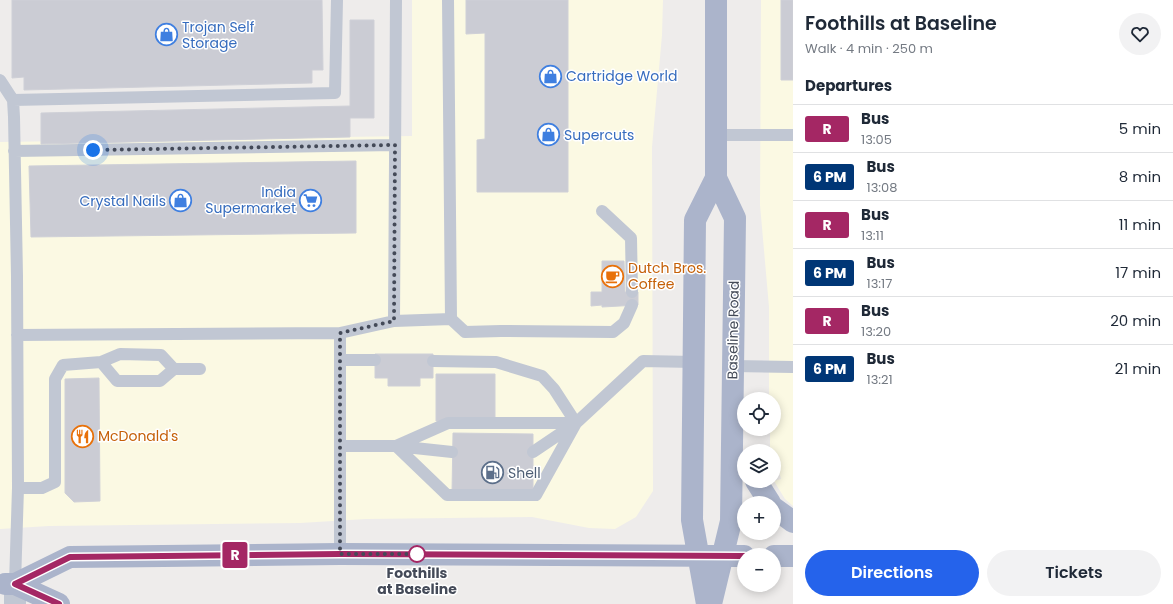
<!DOCTYPE html>
<meta charset="utf-8">
<style>
body{margin:0;font-family:Poppins,sans-serif;background:#f2f2f3;color:#1f2937;height:100vh;display:flex;flex-direction:column;font-size:15px;white-space:nowrap}
*{box-sizing:border-box;margin:0}
p{font-size:13px;color:#747a83}
.icon{flex:none;width:22px;height:22px;fill:none;stroke:currentColor;stroke-width:2;stroke-linecap:round;stroke-linejoin:round}
.map{position:relative;flex:1;overflow:hidden}
.side{display:flex;flex-direction:column;background:#fff;width:380px}
.side>*{flex:none}
.badge{padding:0 8px;border-radius:3px;font-size:14px;line-height:26px}
.tools{position:absolute;left:737px;top:392px;display:grid;gap:8px}
.tools a{display:grid;place-items:center;width:44px;height:44px;border-radius:50%;background:#fff;box-shadow:0 2px 10px #0003;font-size:20px}
.you{position:absolute;width:20px;height:20px;margin:-10px;border:3px solid #fff;border-radius:50%;background:#1a73e8;box-shadow:0 0 0 6px #1a73e833}
.map>.badge{position:absolute;translate:-50% -50%;box-shadow:0 0 0 2px #fff}
h2{padding:0 12px;font-size:15px;line-height:36px}
.round{display:grid;place-items:center;flex:none;width:42px;height:42px;border-radius:21px;background:#f2f2f3}
.head{display:flex;align-items:center;justify-content:space-between;height:68px;padding:0 12px}
h1{font-size:19px;font-weight:600;line-height:30px}
.action{display:flex;gap:8px;margin-top:auto;padding:8px 12px}
.action a{flex:1;height:46px;border-radius:24px;background:#2563eb;color:#fff;font-size:16px;font-weight:600;line-height:46px;text-align:center}
.action a+a{background:#f2f2f3;color:#1f2937}
ul{padding:0;list-style:none}
li{display:flex;align-items:center;gap:12px;height:48px;padding:0 12px;border-top:1px solid #e0e1e3}
li div{flex:1}
li b{display:block;font-size:15px}
li em{font-style:normal}
li .badge{min-width:44px;font-weight:700;text-align:center}
main{display:flex;flex:1;min-height:0}
.map>svg:first-child{display:block}
.commercial{fill:#fbf9e3}
.building{fill:#cbccd4;stroke:#cfd0d7}
.lines{fill:none;stroke-linecap:round;stroke-linejoin:round}
.lane{stroke:#c1c7d3;stroke-width:12}
.street{stroke:#c1c7d3;stroke-width:22}
.primary{stroke:#abb4cb;stroke-width:22}
.line-casing{stroke:#fff;stroke-width:9}
.line{stroke:#a42764;stroke-width:6}
.walk{stroke:#444a58;stroke-width:4;stroke-dasharray:0 7.2}
.stop-dot{fill:#fff;stroke:#a42764;stroke-width:2}
.labels{text-anchor:middle;dominant-baseline:central;stroke-width:3;stroke-linejoin:round;paint-order:stroke}
.shop-label{font-size:14px;fill:#366cbe;stroke:#fff;text-anchor:start}
.food-label{font-size:14px;fill:#c56008;stroke:#fff;text-anchor:start}
.street-label{font-size:14px;fill:#444a58;stroke:#fff}
.service-label{font-size:14px;fill:#4e5e75;stroke:#fff;text-anchor:start}
.stop-label{font-size:14px;font-weight:bold;fill:#444a58;stroke:#fff}
</style>
<main>
<div class="map">
<svg width="793" height="604" viewBox="0 0 793 604">
<rect width="100%" height="100%" fill="#eeeceb"/>
<path class="commercial" d="M412,0H663L662,35L652,147L653,491L636,517L615,529L589,528L532,517L366,519L300,523L49,526L0,529V142L412,136Z
M761,0H793V506L785,499L774,481L781,479L777,464L774,465V451H770V429H774V399H769V307L760,205Z"/>
<path class="building" d="M12,0H322L323,70H312V83L24,90V77L12,78Z
M466,0H568V192H477V140L485,139V33L466,34Z
M781,0H793V80H781Z
M350,20H374V118H350V137L41,144V113L350,106Z
M356,161V233L31,237L29,166Z
M602,261H624L625,292H638V305L602,307V305L591,306V292H602Z
M375,354H433V378H420V386H388V378H375Z
M436,374H495V421H436Z
M99,378L100,501L74,502L65,493V379Z
M453,433L533,434V494L452,493Z"/>
<g class="lines">
<path class="lane" d="M0,80L13,100L14,117L17,276L18,488L15,584
M13,100L335,93L337,0
M716,135H793
M14,151L395,145
M602,211L631,238L632,292
M451,319L465,332L501,331L613,332L624,323L632,305
M394,321L396,0
M17,335L340,333L394,321L451,319L448,0
M340,360H375
M433,361L496,362L542,376L554,389L576,423
M101,362L120,354L161,355L174,369H200
M733,366L793,367
M448,423H576L536,495H447L396,446Z
M340,446H396L452,452
M533,452L576,423L643,361L694,362
M18,488H42L55,482V379L63,365L101,362L117,381H160L174,369
M340,554V333"/>
<path class="street" d="M15,604V584"/>
<path class="primary" d="M756,481L770,503
M774,508L793,522
M774,556H793
M5,584H15L59,604
M15,584L70,557L340,554L744,556
M707,604L692,520L695,220L716,178
M711,604L731,521L735,218L716,178V0"/>
</g>
<g class="lines">
<defs>
<path id="line" d="M59,604L15,584L70,557L340,554L744,556"/>
</defs>
<use href="#line" class="line-casing"/>
<use href="#line" class="line"/>
<path class="walk" d="M93,150L395,145L394,321L340,333V554H417"/>
</g>
<defs>
<symbol id="shop-ring" viewBox="-11 -11 22 22"><circle r="9.5" fill="#fff" stroke="#3f7fe0" stroke-width="1.5"/><path d="M-5-2.5h2.3a2.7 3.5 0 0 1 5.4 0H5L5.5 6h-11ZM-1.5-2.5h3a1.5 2.3 0 0 0-3 0Z" fill="#3f7fe0"/></symbol>
<symbol id="supermarket-ring" viewBox="-11 -11 22 22"><circle r="9.5" fill="#fff" stroke="#3f7fe0" stroke-width="1.5"/><path d="M-6-5.5h2.5l.6 2H6L4.5 2H-2.5L-4.4-4H-6ZM-1.5 3.2a1.3 1.3 0 1 0 .1 0ZM3 3.2a1.3 1.3 0 1 0 .1 0Z" fill="#3f7fe0"/></symbol>
<symbol id="cafe-ring" viewBox="-11 -11 22 22"><circle r="9.5" fill="#fff" stroke="#e8710a" stroke-width="1.5"/><path d="M-5.5-4.5H6V0H3Q3 3.5 0 3.5H-2.5Q-5.5 3.5-5.5 0ZM3-3.2v2h1.7v-2ZM-6 4.5H4V6H-6Z" fill="#e8710a"/></symbol>
<symbol id="restaurant-ring" viewBox="-11 -11 22 22"><circle r="9.5" fill="#fff" stroke="#e8710a" stroke-width="1.5"/><path d="M-5-6h1v4h1v-4h1v4h1v-4h1v5L-1.5 .5V6h-2V.5L-5-1ZM5-6V6H3V1.5H1.5Q1.5-4 5-6Z" fill="#e8710a"/></symbol>
<symbol id="fuel-ring" viewBox="-11 -11 22 22"><circle r="9.5" fill="#fff" stroke="#5c6f8a" stroke-width="1.5"/><path d="M-5.5-6h7V0h2V4h1.3V-2.5L3-4.5l.8-.8L6-3V5H2.5V1h-1V6h-7ZM-4.2-4.7v3.2H.2V-4.7Z" fill="#5c6f8a"/></symbol>
</defs>
<g fill-rule="evenodd">
<use href="#shop-ring" x="154" y="22" width="25" height="25"/>
<use href="#shop-ring" x="538" y="64" width="25" height="25"/>
<use href="#shop-ring" x="536" y="122" width="25" height="25"/>
<use href="#supermarket-ring" x="298" y="188" width="25" height="25"/>
<use href="#shop-ring" x="168" y="188" width="25" height="25"/>
<use href="#cafe-ring" x="600" y="264" width="25" height="25"/>
<use href="#restaurant-ring" x="70" y="424" width="25" height="25"/>
<use href="#fuel-ring" x="480" y="460" width="25" height="25"/>
</g>
<circle class="stop-dot" cx="417" cy="554" r="8"/>
<g class="labels">
<g class="shop-label">
<text x="182" y="27">Trojan Self<tspan x="182" dy="16">Storage</tspan></text>
<text x="566" y="76">Cartridge World</text>
<text x="564" y="135">Supercuts</text>
<text x="296" y="192" text-anchor="end">India<tspan x="296" dy="16">Supermarket</tspan></text>
<text x="166" y="201" text-anchor="end">Crystal Nails</text>
</g>
<g class="food-label">
<text x="628" y="268">Dutch Bros.<tspan x="628" dy="16">Coffee</tspan></text>
<text x="98" y="436">McDonald's</text>
</g>
<g class="street-label">
<text transform="translate(733 330) rotate(-89)">Baseline Road</text>
</g>
<g class="service-label">
<text x="508" y="473">Shell</text>
</g>
<g class="stop-label">
<text x="417" y="573">Foothills<tspan x="417" dy="16">at Baseline</tspan></text>
</g>
</g>
</svg>
<div class="tools">
<a><svg class="icon" aria-label="locate" viewBox="0 0 24 24"><circle cx="12" cy="12" r="6"/><path d="M12 2v4M12 18v4M2 12h4M18 12h4"/></svg></a>
<a><svg class="icon" aria-label="layers" viewBox="0 0 24 24"><path d="M12 4l9 5-9 5-9-5zM3 14l9 5 9-5"/></svg></a>
<a>+</a>
<a>−</a>
</div>
<div class="you" style="left:93px;top:150px"></div>
<b class="badge" style="left:235px;top:555px;background:#a42764;color:#fff">R</b>
</div>
<section class="side">
<div class="head"><div><h1>Foothills at Baseline</h1><p>Walk · 4 min · 250 m</p></div><a class="round"><svg class="icon" aria-label="heart" viewBox="0 0 24 24"><path d="M12 20l-8-8c-3-5 5-10 8-4 3-6 11-1 8 4z"/></svg></a></div>
<h2>Departures</h2>
<ul>
<li><span class="badge" style="background:#a42764;color:#fff">R</span><div><b>Bus</b><p>13:05</p></div><em>5 min</em></li>
<li><span class="badge" style="background:#003676;color:#fff">6 PM</span><div><b>Bus</b><p>13:08</p></div><em>8 min</em></li>
<li><span class="badge" style="background:#a42764;color:#fff">R</span><div><b>Bus</b><p>13:11</p></div><em>11 min</em></li>
<li><span class="badge" style="background:#003676;color:#fff">6 PM</span><div><b>Bus</b><p>13:17</p></div><em>17 min</em></li>
<li><span class="badge" style="background:#a42764;color:#fff">R</span><div><b>Bus</b><p>13:20</p></div><em>20 min</em></li>
<li><span class="badge" style="background:#003676;color:#fff">6 PM</span><div><b>Bus</b><p>13:21</p></div><em>21 min</em></li>
</ul>
<div class="action"><a>Directions</a><a>Tickets</a></div>
</section>
</main>
